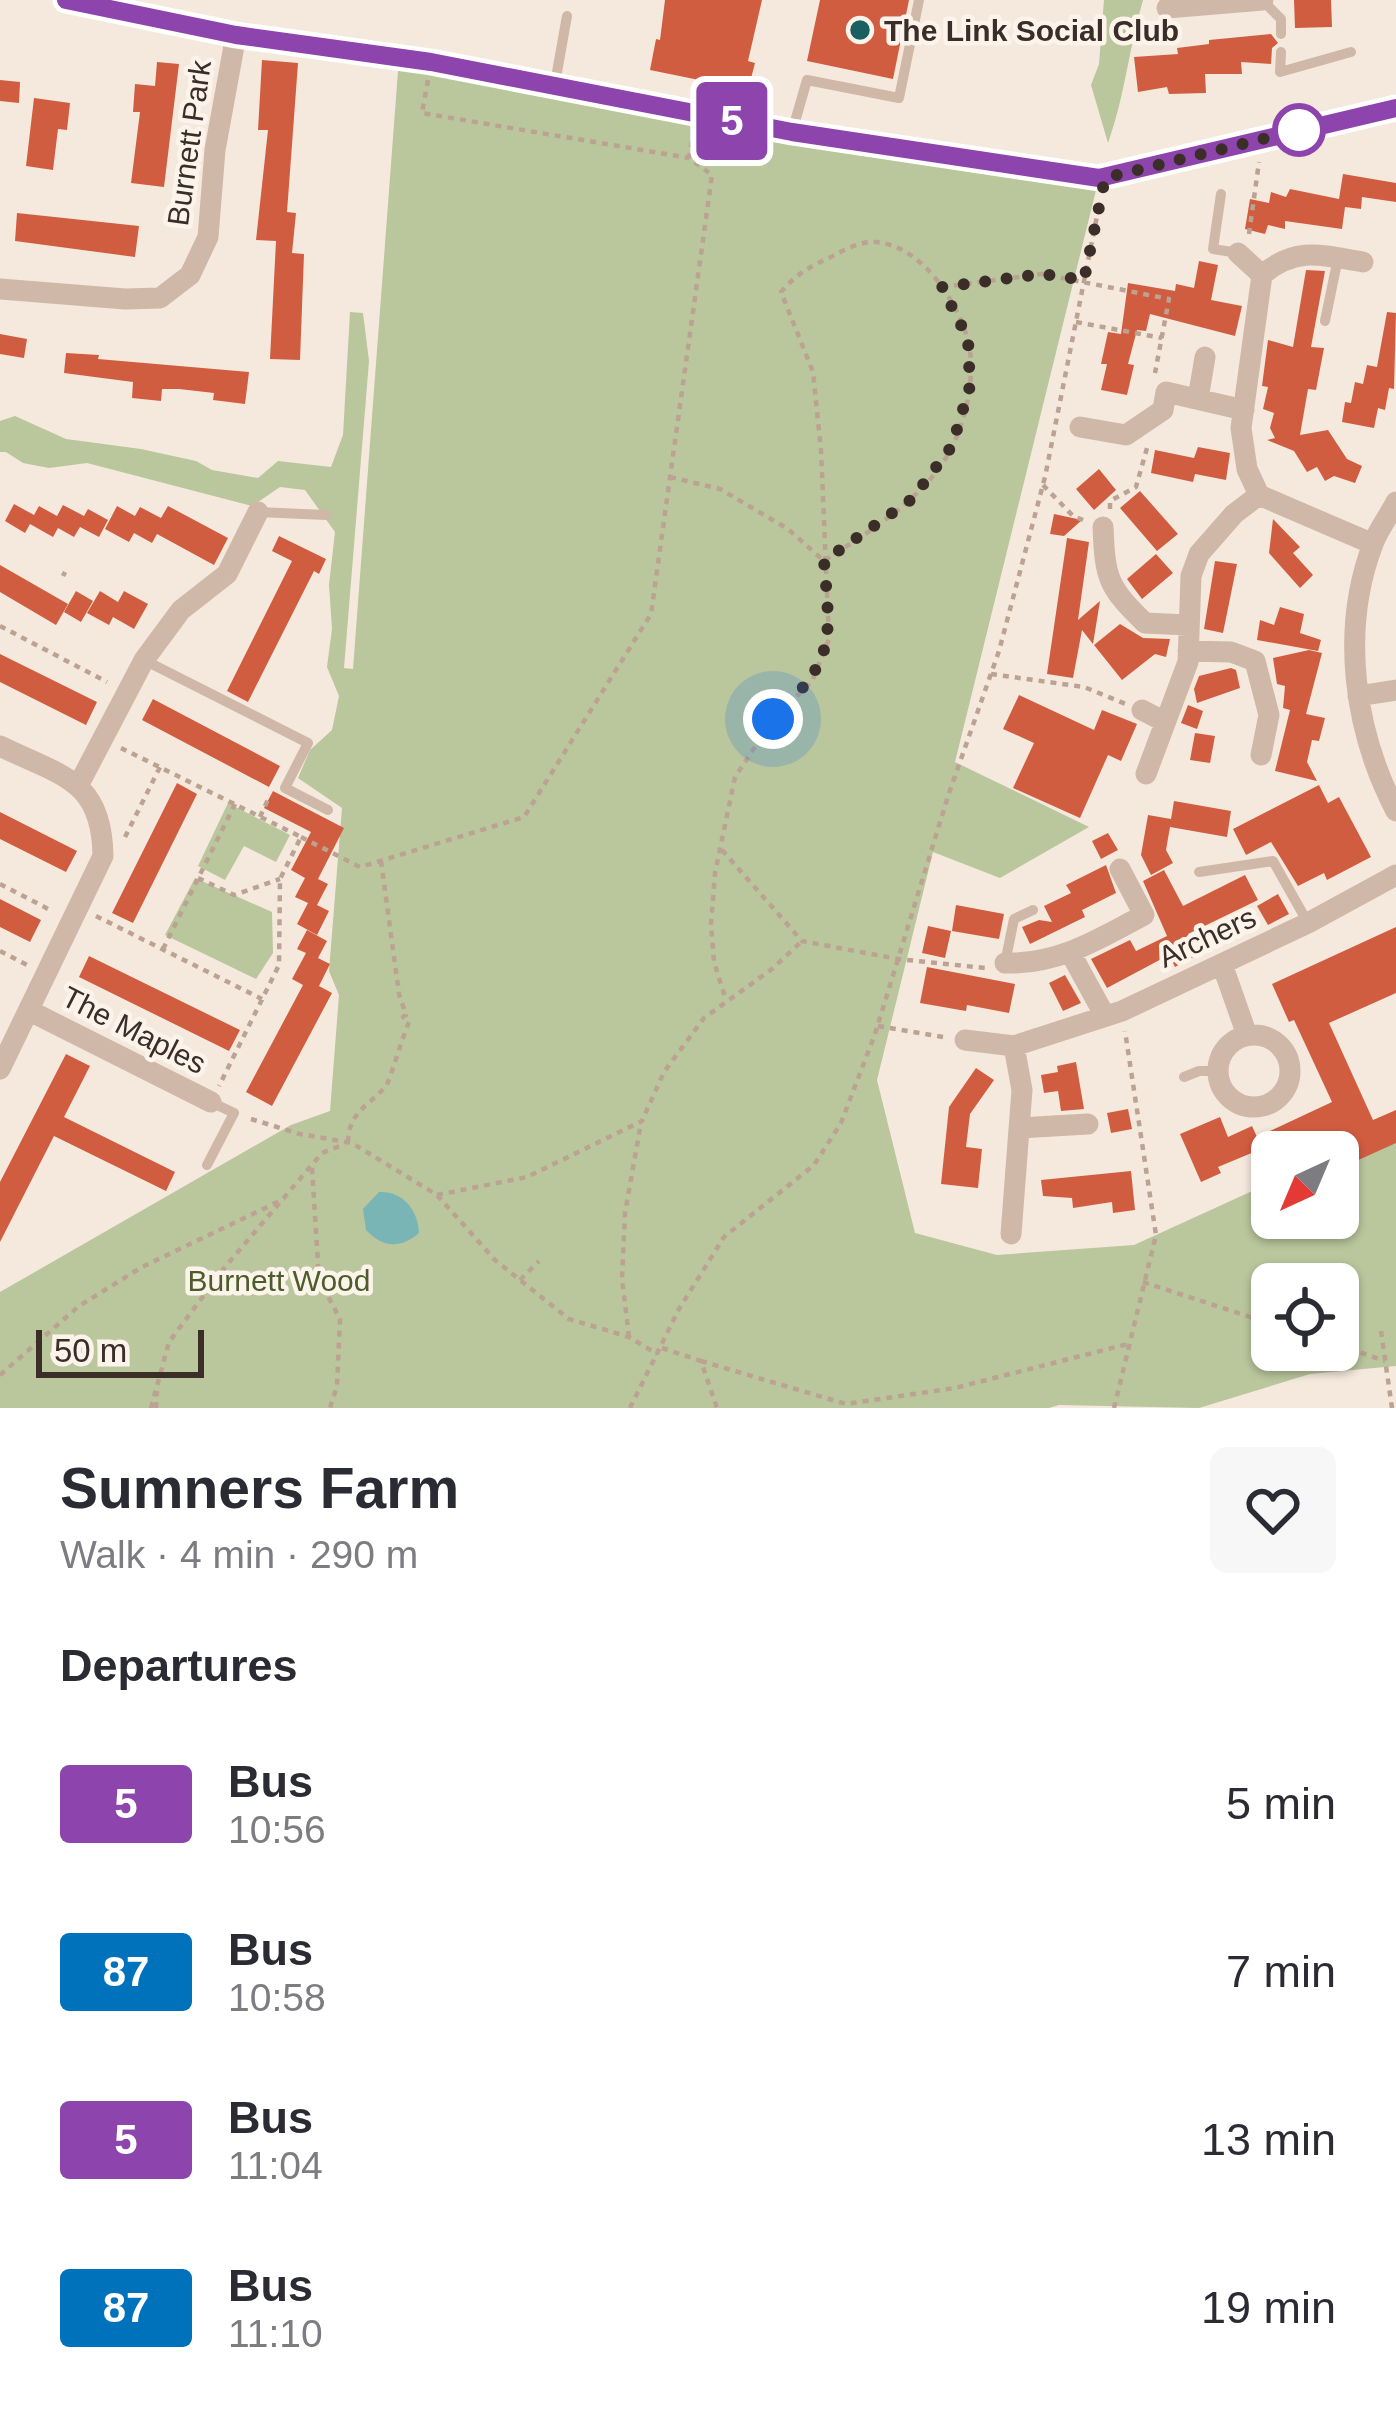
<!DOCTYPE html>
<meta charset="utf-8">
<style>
body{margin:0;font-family:Arial,sans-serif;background:#f7f7f7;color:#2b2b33;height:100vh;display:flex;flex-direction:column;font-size:45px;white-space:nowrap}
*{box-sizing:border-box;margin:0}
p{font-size:39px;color:#7c7c81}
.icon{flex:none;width:66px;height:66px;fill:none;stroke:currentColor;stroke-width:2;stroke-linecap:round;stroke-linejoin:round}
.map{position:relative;height:1408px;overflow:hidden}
.sheet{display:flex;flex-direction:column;background:#fff;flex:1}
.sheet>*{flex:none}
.badge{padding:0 24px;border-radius:9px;font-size:42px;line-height:78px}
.needle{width:78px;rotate:224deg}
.tools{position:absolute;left:1251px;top:1131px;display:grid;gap:24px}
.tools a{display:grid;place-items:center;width:108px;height:108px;border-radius:18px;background:#fff;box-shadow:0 3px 9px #0004;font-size:60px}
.scale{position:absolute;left:36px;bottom:30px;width:168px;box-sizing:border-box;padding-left:12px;border:6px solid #3b2e29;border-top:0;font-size:33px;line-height:42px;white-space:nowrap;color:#3b2e29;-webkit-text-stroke:9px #fcf4eb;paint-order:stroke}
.you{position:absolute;width:60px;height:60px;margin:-30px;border:9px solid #fff;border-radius:50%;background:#1a73e8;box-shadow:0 0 0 18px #1a73e833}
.map>.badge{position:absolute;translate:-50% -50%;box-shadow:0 0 0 6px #fff}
h2{padding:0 60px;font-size:45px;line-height:108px}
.round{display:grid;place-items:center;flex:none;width:126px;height:126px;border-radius:18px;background:#f7f7f7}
.summary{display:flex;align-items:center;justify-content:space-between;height:204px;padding:0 60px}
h1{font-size:57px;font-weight:800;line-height:90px}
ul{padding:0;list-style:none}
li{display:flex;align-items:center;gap:36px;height:168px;padding:0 60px}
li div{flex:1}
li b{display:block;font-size:45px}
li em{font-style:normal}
li .badge{min-width:132px;font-weight:700;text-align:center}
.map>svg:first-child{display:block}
.green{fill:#bac69c;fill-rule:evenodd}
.water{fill:#7ab5b5}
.building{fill:#d15d40}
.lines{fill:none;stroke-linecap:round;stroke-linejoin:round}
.path{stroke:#bba292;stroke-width:4.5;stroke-dasharray:6 6;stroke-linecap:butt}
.lane{stroke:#cfb8a8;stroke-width:10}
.street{stroke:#cfb8a8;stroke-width:21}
.line-casing{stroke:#fff;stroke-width:27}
.line{stroke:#8e44ad;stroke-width:18}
.walk{stroke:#3b2e29;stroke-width:12;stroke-dasharray:0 21.6}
.poi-dot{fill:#1a6061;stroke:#fcf4eb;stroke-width:4.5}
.stop-dot{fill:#fff;stroke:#8e44ad;stroke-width:6}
.labels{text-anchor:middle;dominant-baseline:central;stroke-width:9;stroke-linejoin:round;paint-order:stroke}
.poi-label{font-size:30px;font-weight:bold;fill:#3b2e29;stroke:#fcf4eb;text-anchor:start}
.street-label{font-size:30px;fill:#3b2e29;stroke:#fcf4eb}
.park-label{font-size:30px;fill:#4c5c2a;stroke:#fcf4eb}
</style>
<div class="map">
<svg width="1396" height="1408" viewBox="0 0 1396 1408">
<rect width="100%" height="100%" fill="#f5e9de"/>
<path class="green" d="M1104,0H1143C1129,47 1125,96 1108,143L1091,85L1099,64Z
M399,58L1099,178L955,762L1089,827L1000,878L933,852L877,1080L915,1233L997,1255L1134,1245L1272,1182V1218H1338L1337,1152L1359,1142L1396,1138V1366L1310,1374L1199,1408L1059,1405L1049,1408H0V1292L291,1125L330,1111L339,995L329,971L342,808L298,778L310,750L332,730L339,696L327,667L332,629L329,585L335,532L305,490L280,487L252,506L87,463L49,468L23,463L6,452H0V421L15,416L66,439L141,449L196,461L212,470L258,478L278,461L331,467L343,435L350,312L363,313L369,361L344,668L353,669ZM1272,1284H1338V1350H1272Z
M228,803L290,835L276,862L244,846L225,880L198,866Z
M195,878L272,912L273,953L256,979L165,935Z"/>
<path class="water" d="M379,1192C403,1191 418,1210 419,1233C400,1249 383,1248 366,1230L363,1209Z"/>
<path class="building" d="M665,0H762L748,61L755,63L748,90L650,70L656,39L660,40Z
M820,0H909L893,79L807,61Z
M1294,0H1331L1332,27L1295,28Z
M1271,34L1278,43L1272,48L1271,64L1241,62L1242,74H1205L1206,93L1169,94L1167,87L1138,92L1134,57L1178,54L1177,48L1209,44V40Z
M262,60L298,63L287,212L296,213L292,253L304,254L300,360L270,359L276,241L256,240L268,130H258Z
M157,62L179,64L164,187L131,183L140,112H133L135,84L155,86Z
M0,80L20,82L19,103L0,101Z
M34,98L70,103L67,130L58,129L53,170L26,166Z
M1343,174L1396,183V202L1362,197L1361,209L1345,207L1342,229L1285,221V229L1268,225L1265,234L1245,229L1250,199L1269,203L1271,192L1286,197L1290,189L1339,199Z
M17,213L139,226L135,257L15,241Z
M1199,261L1218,265L1211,300L1242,306L1235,336L1150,314L1146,331L1137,330L1128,364L1134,365L1127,395L1101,390L1107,364H1101L1108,332L1121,334L1128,283L1175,291L1176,284L1194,288Z
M1306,270L1325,271L1311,347L1324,348L1316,390L1308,389L1300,435L1328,430L1347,459L1362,466L1355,483L1334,476L1325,481L1317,467L1307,472L1294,451L1267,440L1275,438L1270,428L1274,413L1263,409L1268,387L1262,386L1268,340L1293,347Z
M1387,312L1396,313L1394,389L1389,388L1385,410L1378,408L1374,428L1342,422L1345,402L1351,403L1355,382L1363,384L1367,365L1377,367Z
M0,334L27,339L24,358L0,354Z
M66,353L99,355L98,359L249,372L245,404L213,400L214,393L179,389H162L161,401L132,398L133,382L64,373Z
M1198,447L1230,453L1226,480L1195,474L1193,482L1151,473L1155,450L1194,458Z
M1099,469L1116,490L1094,510L1076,489Z
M1140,491L1178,534L1157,551L1120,508Z
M14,504L34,515L39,506L57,516L63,505L84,516L88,509L108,520L99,537L80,527L74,537L58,528L53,537L30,524L25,533L5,521Z
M117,506L135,516L140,507L161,518L168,506L228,538L214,565L157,534L152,543L134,533L129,542L105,529Z
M1054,514L1082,520L1064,536L1050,534Z
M1273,519L1300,547L1293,553L1313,575L1300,588L1269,553Z
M279,536L326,559L319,574L314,571L248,702L227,691L292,561L272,551Z
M1067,538L1089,542L1078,620L1100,601L1093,644L1082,630L1073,678L1047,674Z
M1156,554L1173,573L1142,599L1127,579Z
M1215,561L1237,564L1223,633L1204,629Z
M0,565L68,604L56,625L0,592Z
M76,591L93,601L81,622L64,612Z
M100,591L118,602L124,591L148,604L134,629L113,617L109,625L87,613Z
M1280,607L1304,614L1300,633L1321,640L1318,651L1257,640L1260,620L1274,625Z
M1120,624L1143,638L1170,639L1166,657L1155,654L1122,680L1094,645Z
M1309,650L1322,653L1306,714L1325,718L1319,741L1312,740L1307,762L1317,781L1275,771L1290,710L1283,708L1285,686L1277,684L1273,658Z
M0,654L97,702L86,725L0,682Z
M1231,668L1236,670L1240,688L1197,703L1194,689L1199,676Z
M1019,695L1094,730L1102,710L1137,724L1121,761L1108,755L1080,818L1013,788L1034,743L1003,729Z
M153,699L280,766L269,787L142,720Z
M1188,705L1203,711L1197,729L1181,723Z
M1195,733L1215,736L1210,763L1190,760Z
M177,783L197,794L133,923L112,913Z
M1319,785L1328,803L1339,797L1371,857L1327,880L1324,873L1298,886L1271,842L1246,855L1233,829Z
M273,791L344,828L318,879L328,884L317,905L329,911L317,935L297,924L308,903L295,897L305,878L291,870L311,832L264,808Z
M1174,801L1231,811L1227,837L1170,827L1166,850L1173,863L1151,875L1141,855L1148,815L1171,819Z
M0,812L77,851L66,872L0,839Z
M1108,833L1118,850L1101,859L1092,841Z
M1106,865L1116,893L1082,910L1085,917L1030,944L1022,927L1039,920L1052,922L1044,906L1071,893L1066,885Z
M1164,870L1183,906L1245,875L1258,900L1188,934L1199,954L1175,967L1169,955L1107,988L1091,959L1130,940L1136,951L1167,936L1143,881Z
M1278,894L1289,914L1268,925L1257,906Z
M0,899L41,920L30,942L0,927Z
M956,905L1004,914L999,939L952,931Z
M928,926L951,931L945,958L922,953Z
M1396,927V993L1329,1023L1373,1120L1396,1110V1143L1354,1162L1340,1132L1296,1152H1272V1192L1254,1152L1218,1167L1221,1173L1201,1182L1180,1134L1220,1117L1228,1137L1252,1126L1257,1137L1332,1102L1294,1020L1289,1022L1272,984Z
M307,930L327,941L318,958L330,964L319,986L332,993L272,1106L246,1092L303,985L292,979L306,953L297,949Z
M89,956L240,1030L229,1051L79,977Z
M927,967L1015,984L1009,1013L967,1005L966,1011L920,1003Z
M1065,975L1081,1003L1063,1011L1049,983Z
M66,1054L90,1066L64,1117L175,1172L166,1191L54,1136L0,1242V1182Z
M1076,1062L1084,1109L1061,1111L1058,1091L1044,1093L1041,1075L1058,1072L1057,1066Z
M976,1068L994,1080L970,1114L966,1147L982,1149L978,1188L941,1184L949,1107Z
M1128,1109L1132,1129L1111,1133L1107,1113Z
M1131,1171L1135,1210L1113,1213L1112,1202L1073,1208L1072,1198L1043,1196L1041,1180Z"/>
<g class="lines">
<path class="path" d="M428,80L422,113L689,158
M1249,234L1259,162
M942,287L1042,274L1169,299L1155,373
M1076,322L1162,338
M670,477L720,489L788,529L824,561C871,530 928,497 953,445C967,416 977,369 967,337C955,298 921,246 876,242C862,241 845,249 833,256C811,266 796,274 781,292L813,372L821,450L829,639L812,681L773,720L735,777L715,873L711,924L714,962L726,1000
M1043,485L1073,516L1083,520
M1110,509V501L1136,487L1147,448
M63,576L65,572
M0,626L107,682
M991,674L1084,687L1126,704
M121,748L301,837L280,879L279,965L219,1086
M260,817L270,795
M125,837L160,767
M301,837L360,867L524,817L651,614L712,175L689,158L693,135
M722,850L802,941L898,959L985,968
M198,878L234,895L280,879
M0,884L52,911
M96,916L262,999
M163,949L235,804
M0,951L27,965
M878,1026L943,1037
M251,1119L300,1134L352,1143L437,1195L495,1260L569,1319L629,1337L657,1354
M348,1142C349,1111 368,1107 386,1086C389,1083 403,1035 409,1022L403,1017L406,1015L399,994L381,861
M312,1168L319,1279L340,1319L337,1386L330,1408
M437,1195L527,1177L642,1121L664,1072L704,1018L772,969L802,941
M520,1280L539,1261
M1143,1282L1272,1324
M1381,1331L1392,1408
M629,1337L622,1279L625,1213L641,1123
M1338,1345L1385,1361
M662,1348L701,1361L717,1408
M701,1361L846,1404L955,1388L1128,1344
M0,1375L79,1306L142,1267L284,1199
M151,1408L169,1342L225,1267L322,1153L345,1144
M156,1408L157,1391
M630,1408L679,1309L724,1237L814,1165L841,1123L875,1034L948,796L999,651L1045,477L1100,201
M1114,1408L1156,1235L1125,1031"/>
<path class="lane" d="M1264,2L1281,19V34
M1281,52L1280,72L1351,52
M554,89L567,16
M792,132L807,80L899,98L919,0
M1221,194L1213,249L1238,253
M1325,321L1338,258
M258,512L326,515
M144,660L308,743L285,788L328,810
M1199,872L1273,861L1308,923
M1005,963L1014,919L1033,910
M1184,1077L1199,1071H1217
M207,1165L234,1113L211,1102"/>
<path class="street" d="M66,0L236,35L431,62L792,132L1099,178L1396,108
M1167,8L1263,0
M1238,253L1262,275L1241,428L1247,469L1259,495
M1262,275C1296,246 1322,255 1363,262
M0,289L125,299L160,298L190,275L208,237L215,150L236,35
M1198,399L1205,357
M1080,427L1126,435L1163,410L1166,392L1244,410
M1259,495L1373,544
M1396,502C1389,516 1378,530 1373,544C1340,630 1354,731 1396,811
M1103,527C1105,579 1108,587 1145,623L1188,625
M1188,651L1231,652L1255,661L1269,715L1261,755
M1358,696L1396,690
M1142,710L1165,722
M0,746C61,776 102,779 103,856L0,1069
M1146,774L1188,662L1191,576L1199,554L1234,514L1259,495
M79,784L144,660L181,610L227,574L258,512
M1071,954L1105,1016
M1005,963C1058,965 1099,939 1144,915L1120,869
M1222,964L1247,1035
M30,1011L211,1102
M1218 1071a36 36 0 1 1 72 0a36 36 0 1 1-72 0Z
M965,1040L1014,1046L1122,1011L1308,923L1396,875
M1019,1128L1088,1124
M1011,1234L1022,1090L1014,1046"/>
</g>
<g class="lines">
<defs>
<path id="line" d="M66,0L236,35L431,62L792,132L1099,178L1396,108"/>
</defs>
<use href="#line" class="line-casing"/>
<use href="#line" class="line"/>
<path class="walk" d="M773,719C835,659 831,644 824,561L912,499L952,446L970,386L968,339L942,287L1042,274L1084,280L1105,178L1299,130"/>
</g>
<circle class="poi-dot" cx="860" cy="30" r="12"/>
<circle class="stop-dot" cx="1299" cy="130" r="24"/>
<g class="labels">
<g class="poi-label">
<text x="884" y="30">The Link Social Club</text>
</g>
<g class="street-label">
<text transform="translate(189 143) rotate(-82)">Burnett Park</text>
<text transform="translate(1207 937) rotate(-25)">Archers</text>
<text transform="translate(134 1030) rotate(27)">The Maples</text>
</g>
<g class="park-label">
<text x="279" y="1280">Burnett Wood</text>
</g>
</g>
</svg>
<div class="tools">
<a><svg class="needle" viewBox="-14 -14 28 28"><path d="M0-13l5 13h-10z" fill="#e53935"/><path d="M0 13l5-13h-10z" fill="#7c7c81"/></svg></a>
<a><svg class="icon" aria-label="locate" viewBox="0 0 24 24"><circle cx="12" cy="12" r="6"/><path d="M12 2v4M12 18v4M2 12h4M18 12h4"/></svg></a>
</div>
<div class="scale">50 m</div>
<div class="you" style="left:773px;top:719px"></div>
<b class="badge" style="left:732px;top:121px;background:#8e44ad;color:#fff">5</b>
</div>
<section class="sheet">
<div class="summary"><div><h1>Sumners Farm</h1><p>Walk · 4 min · 290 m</p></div><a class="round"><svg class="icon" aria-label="heart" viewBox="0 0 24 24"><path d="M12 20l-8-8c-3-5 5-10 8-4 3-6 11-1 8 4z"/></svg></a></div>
<h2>Departures</h2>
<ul>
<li><span class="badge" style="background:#8e44ad;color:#fff">5</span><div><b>Bus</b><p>10:56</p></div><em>5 min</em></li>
<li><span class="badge" style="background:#0072bc;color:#fff">87</span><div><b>Bus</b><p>10:58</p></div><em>7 min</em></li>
<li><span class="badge" style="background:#8e44ad;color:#fff">5</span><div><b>Bus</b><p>11:04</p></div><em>13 min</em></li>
<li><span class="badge" style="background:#0072bc;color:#fff">87</span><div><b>Bus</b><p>11:10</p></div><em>19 min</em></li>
</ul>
</section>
